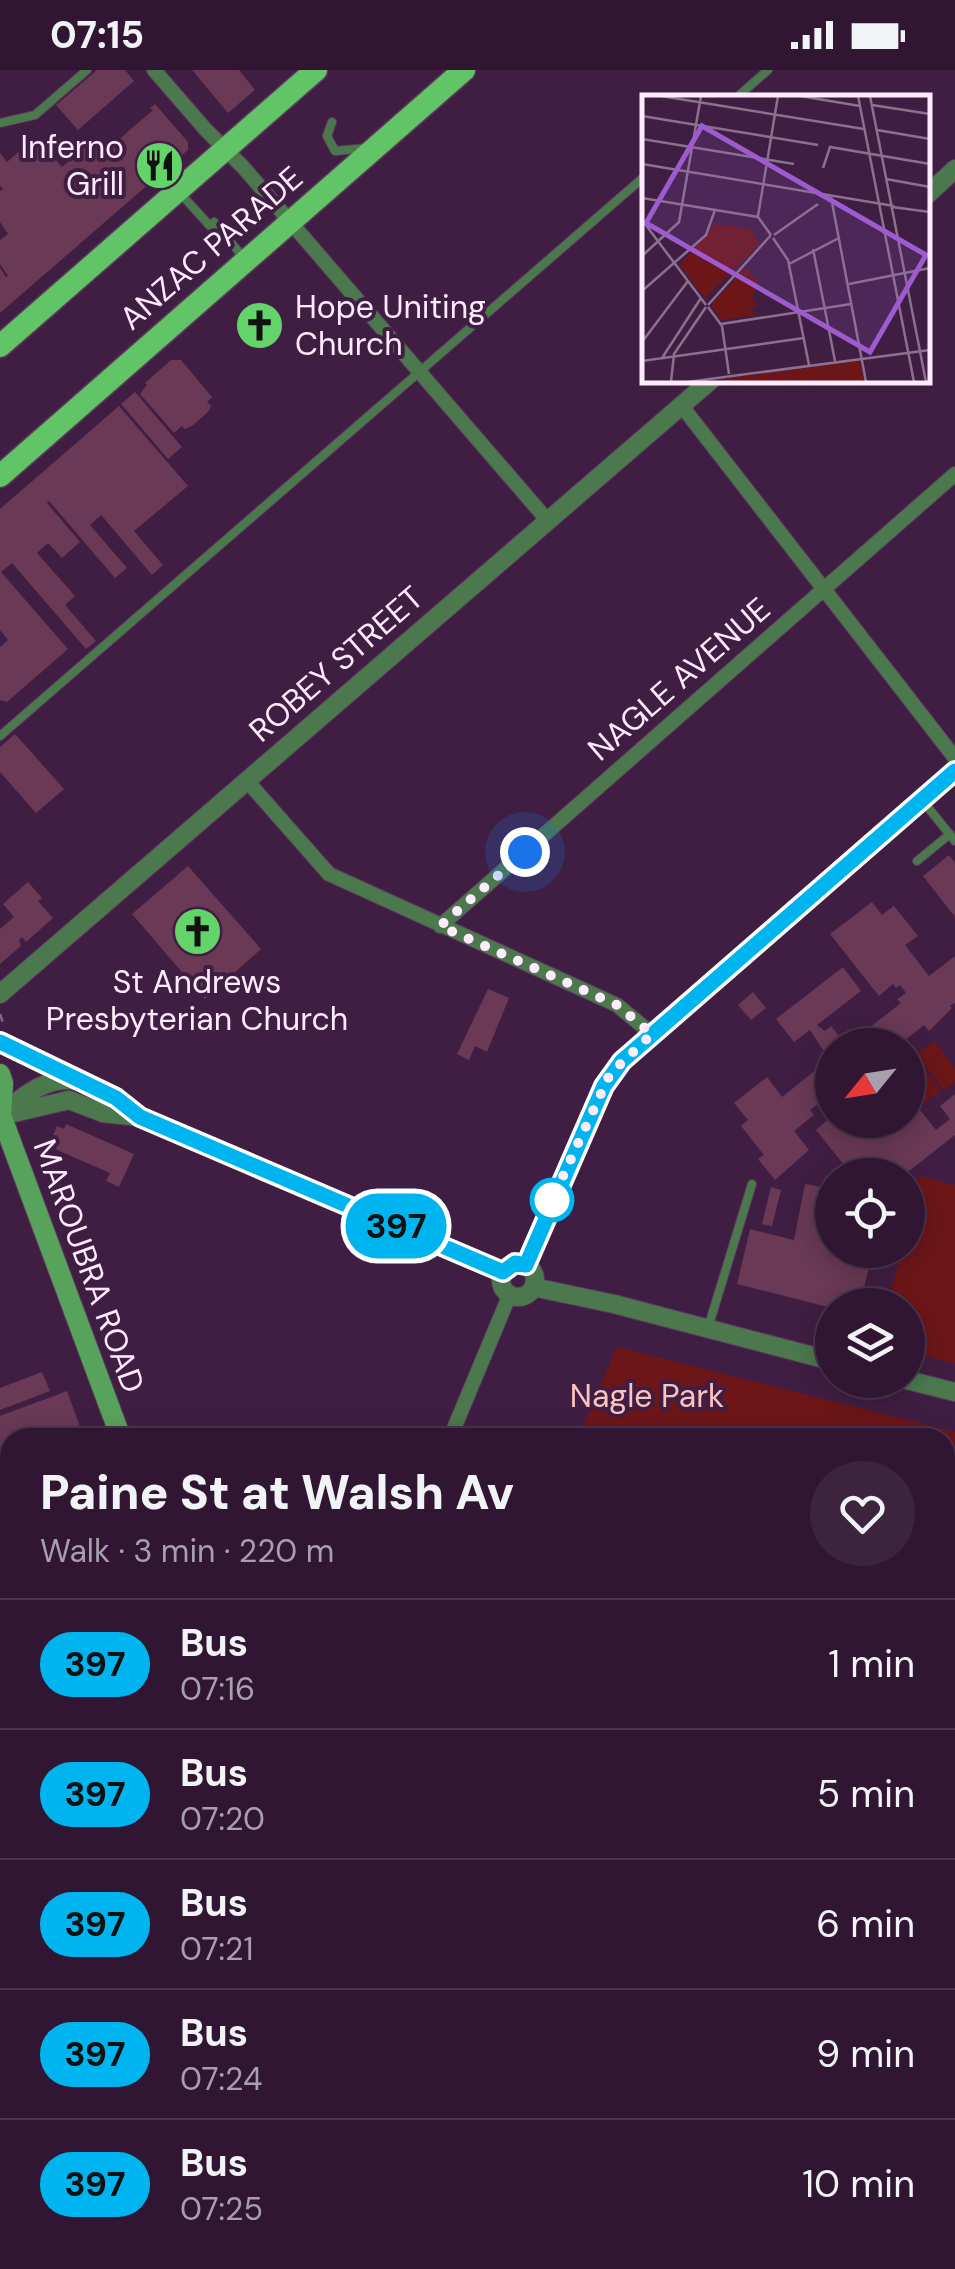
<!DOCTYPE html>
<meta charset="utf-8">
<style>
body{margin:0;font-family:"DM Sans",sans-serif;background:#3c233e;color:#f1f3f6;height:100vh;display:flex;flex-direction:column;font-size:38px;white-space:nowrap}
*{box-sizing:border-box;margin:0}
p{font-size:32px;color:#a89fac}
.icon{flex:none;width:55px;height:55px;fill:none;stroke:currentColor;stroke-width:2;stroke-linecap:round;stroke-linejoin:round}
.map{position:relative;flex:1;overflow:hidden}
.panel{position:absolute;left:0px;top:1358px;width:955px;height:842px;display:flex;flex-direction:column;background:#301632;border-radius:30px 30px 0 0;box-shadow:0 5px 25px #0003,0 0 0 2px #4b354d}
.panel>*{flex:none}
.badge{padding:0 20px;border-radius:32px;font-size:35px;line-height:65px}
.needle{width:65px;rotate:240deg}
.controls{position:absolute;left:815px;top:958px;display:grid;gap:20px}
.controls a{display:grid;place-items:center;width:110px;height:110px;border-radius:50%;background:#301632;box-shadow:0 5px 25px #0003,0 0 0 2px #4b354d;font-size:50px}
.you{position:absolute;width:50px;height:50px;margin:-25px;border:8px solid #fff;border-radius:50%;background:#1a73e8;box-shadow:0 0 0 15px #1a73e833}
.map>.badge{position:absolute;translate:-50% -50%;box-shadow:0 0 0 5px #fff}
.round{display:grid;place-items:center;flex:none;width:105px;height:105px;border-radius:52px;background:#3c233e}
.overview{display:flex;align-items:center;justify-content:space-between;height:170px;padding:0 40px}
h1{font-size:48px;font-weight:800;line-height:75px}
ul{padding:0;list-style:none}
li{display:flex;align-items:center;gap:30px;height:130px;padding:0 40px;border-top:2px solid #4b354d}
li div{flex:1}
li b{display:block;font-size:38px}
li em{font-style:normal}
li .badge{min-width:110px;font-weight:700;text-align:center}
.status{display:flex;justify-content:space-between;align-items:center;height:70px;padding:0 50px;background:#301632;direction:ltr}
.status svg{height:28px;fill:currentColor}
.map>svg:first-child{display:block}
.green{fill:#6c1618}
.building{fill:#693955}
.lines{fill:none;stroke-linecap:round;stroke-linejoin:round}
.service-casing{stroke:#5b3b5d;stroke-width:10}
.minor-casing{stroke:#5b3b5d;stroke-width:16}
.tertiary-casing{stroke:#5b3b5d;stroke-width:20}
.secondary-casing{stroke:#5b3b5d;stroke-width:22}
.primary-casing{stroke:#5b3b5d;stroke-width:25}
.path{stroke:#836785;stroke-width:2.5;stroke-dasharray:8 5;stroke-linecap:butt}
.service{stroke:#4b794d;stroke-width:8}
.minor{stroke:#4b794d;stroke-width:14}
.tertiary{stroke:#4b794d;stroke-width:18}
.secondary{stroke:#58a35c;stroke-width:20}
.primary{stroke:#61c467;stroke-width:22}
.line-casing{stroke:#fff;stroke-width:22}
.line{stroke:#00b5ef;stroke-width:15}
.walk{stroke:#feecfe;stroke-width:10;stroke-dasharray:0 18}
.stop-dot{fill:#fff;stroke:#00b5ef;stroke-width:5}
.labels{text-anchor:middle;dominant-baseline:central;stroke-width:8;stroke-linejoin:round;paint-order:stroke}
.poi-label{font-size:32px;fill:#feecfe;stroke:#401e43;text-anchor:end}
.street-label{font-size:32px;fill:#feecfe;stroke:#401e43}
.park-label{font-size:32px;fill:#fbc4bf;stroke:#401e43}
.inset-road{fill:none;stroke:#8c708e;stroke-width:2.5}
.view{fill:#9c5ccf;fill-opacity:0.15;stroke:#9c5ccf;stroke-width:5}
.inset-edge{fill:none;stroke:#feecfe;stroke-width:5}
</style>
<div class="status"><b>07:15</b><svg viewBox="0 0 49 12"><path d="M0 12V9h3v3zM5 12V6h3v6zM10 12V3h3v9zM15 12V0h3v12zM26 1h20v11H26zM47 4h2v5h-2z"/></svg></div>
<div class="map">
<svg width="955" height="2199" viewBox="0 0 955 2199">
<rect width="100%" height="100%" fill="#401e43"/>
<path class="green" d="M934,971L955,998V1011L944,1020L916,985Z
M914,986L941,1021L923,1035L908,1015V991Z
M919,1106L955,1115V1294L908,1282V1235H874L876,1228L889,1230L901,1180H908V1153Z
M617,1277L955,1362V1726L945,1724V1368H578Z"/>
<path class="building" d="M97,0H125L134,11L78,60L56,35Z
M192,0H239L255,20L228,43Z
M155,34L188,72V80L0,243V198L6,207L8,206L0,194V170L8,164L0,152V121L3,119L0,115V83L7,92L36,67L62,97L90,72L101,85L153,40L150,38Z
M171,290H181L212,327L207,332L211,336L208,342L192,356L185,359L182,356L174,363L140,324L147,315L145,313Z
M135,322L182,377L168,389L121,334Z
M119,336L188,416L134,461L163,495L152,505L101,445L90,455L127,498L115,508L49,431L47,433L80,472L62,488L48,473L37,483L75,526L65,535L96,571L86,579L12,493L1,502L68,579L7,632L0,630V577L8,570L0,560V439Z
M15,664L64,719L36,743L0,702V677Z
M949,785L955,793V847L923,806Z
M188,796L261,879L205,929L132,844Z
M28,812L42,828L38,831L53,848L26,872L22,867L19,870L21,876L0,894V859L14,847L3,834Z
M872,832L882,845L894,836L918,866L905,875L929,906L955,886V933L950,936L952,938L929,961L924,955L899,975H847L901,933L897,929L906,923L900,915L896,918L893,914L879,926L830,864Z
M843,897L861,921L817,955L825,961L831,956L846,975H832V982L828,977L823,980L810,960L794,972L776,949Z
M488,919L509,928L487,982L475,976L469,990L457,984Z
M753,922L766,938L751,950L738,935Z
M832,987V1023L810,1040L814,1045L794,1061L809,1080L775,1110L758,1089L764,1085L741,1056L748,1050L734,1033L767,1007L782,1027Z
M955,1024V1065L904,1105H852L816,1060L832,1046V1050H908V1025L936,1060L950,1049L940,1036Z
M66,1054L134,1084L119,1117L106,1111L110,1103L57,1080L52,1068L57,1056L64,1059Z
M805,1114L832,1119V1180H846L871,1189L860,1235H832V1238L737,1214L750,1159L794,1170Z
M771,1117L781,1120L772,1156L762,1154Z
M42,1302L50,1321L0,1340V1318Z
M67,1321L84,1368H10V1461L2,1442L0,1443V1346Z
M945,1379L955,1381V1415L945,1413Z
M0,1477L7,1488L10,1486V1535L0,1536Z
M10,1603V1631L1,1606Z
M4,1729L10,1747L0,1750V1730Z
M9,1755L10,1777L0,1781V1758Z
M10,1780V1809L0,1812V1784Z
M945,1781L955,1783V1818L945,1816Z
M10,1813V1840L0,1844V1817Z
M10,1933V1950L0,1953V1937Z
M10,1986V2010L0,2014V1990Z
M10,2016V2041L0,2045V2020Z
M10,2044V2068L0,2071V2047Z
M10,2072V2097L2,2100L0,2076Z
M23,2190H35L38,2199H26Z
M40,2190H66L43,2199Z
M268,2190H308L311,2199H271Z
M310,2190H323L326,2199H313Z
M256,2191L259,2199H236Z"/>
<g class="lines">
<defs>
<path id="service" d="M736,28L768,0
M332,52L327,66L335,81L366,78
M0,53L35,45L87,0
M179,122L210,156
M214,152L243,187
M0,666L645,106
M922,730L955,771
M917,791L950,764
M708,1258L752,1114"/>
<path id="minor" d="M154,0L206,60L243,97L548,451
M681,335L955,688
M247,711L329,804L617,935L652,964
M440,856L955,404
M526,1195L567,1095L610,1005L955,701
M450,1368L510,1224
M0,1566L10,1563
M0,1640L10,1666
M945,1742L955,1744
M945,1968L955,1972
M206,2190L210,2199
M736,2190L739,2199
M0,2198V2199
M137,2199L162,2190"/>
<path id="tertiary" d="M928,124L955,99
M0,924L711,310
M1,1045C58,994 81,1002 140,1047L503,1202
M5,1045L69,1030L103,1043L139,1047
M501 1210a17 17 0 1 1 34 0a17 17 0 1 1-34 0Z
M533,1217L614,1234L832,1291
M907,1310L955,1322"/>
<path id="secondary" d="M0,972L71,1007
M0,1004L3,1013L1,1045L121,1368
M429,2190L432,2199"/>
<path id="primary" d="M0,276L316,0
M0,406L464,0"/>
</defs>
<use href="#service" class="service-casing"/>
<use href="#minor" class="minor-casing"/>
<use href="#tertiary" class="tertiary-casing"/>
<use href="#secondary" class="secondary-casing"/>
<use href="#primary" class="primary-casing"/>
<path class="path" d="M0,944L3,953"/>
<use href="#service" class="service"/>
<use href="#minor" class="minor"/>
<use href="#tertiary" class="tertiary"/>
<use href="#secondary" class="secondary"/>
<use href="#primary" class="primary"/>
</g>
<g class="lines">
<defs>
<path id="line" d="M0,972L116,1028L140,1047L503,1202L515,1193L526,1195L604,1016L622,991L955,701"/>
</defs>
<use href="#line" class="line-casing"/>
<use href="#line" class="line"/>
<path class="walk" d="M525,782L440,856L617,935L652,964L610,1004L552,1130"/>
</g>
<defs>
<symbol id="restaurant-disc" viewBox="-11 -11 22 22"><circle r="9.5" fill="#62d469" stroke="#401e43"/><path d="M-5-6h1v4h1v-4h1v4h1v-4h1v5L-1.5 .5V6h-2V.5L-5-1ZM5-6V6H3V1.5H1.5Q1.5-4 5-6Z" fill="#111"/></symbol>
<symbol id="church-disc" viewBox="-11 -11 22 22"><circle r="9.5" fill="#62d469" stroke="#401e43"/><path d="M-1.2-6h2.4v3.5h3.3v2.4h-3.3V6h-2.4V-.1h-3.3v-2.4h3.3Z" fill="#111"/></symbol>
</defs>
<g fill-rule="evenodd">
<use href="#restaurant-disc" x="132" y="68" width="55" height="55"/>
<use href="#church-disc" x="232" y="228" width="55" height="55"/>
<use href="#church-disc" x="170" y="834" width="55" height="55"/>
</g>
<circle class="stop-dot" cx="552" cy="1130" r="20"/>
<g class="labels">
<g class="poi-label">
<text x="124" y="77">Inferno<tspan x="124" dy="37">Grill</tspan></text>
<text x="295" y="237" text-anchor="start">Hope Uniting<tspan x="295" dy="37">Church</tspan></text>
<text x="197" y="912" text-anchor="middle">St Andrews<tspan x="197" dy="37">Presbyterian Church</tspan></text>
</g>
<g class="street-label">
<text transform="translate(211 178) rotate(-41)">ANZAC PARADE</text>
<text transform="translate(336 594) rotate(-41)">ROBEY STREET</text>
<text transform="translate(679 609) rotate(-41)">NAGLE AVENUE</text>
<text transform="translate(89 1196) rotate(70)">MAROUBRA ROAD</text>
</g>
<g class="park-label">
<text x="647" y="1326">Nagle Park</text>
</g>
</g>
<g transform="translate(642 25)">
<rect width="288" height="288" fill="#401e43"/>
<path d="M73,129L108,134L118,148L63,203L38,170ZM104,173L117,188L110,202L115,210L107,214L116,220L79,225L69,210ZM218,266L222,287H61Z" fill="#6c1618"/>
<path class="inset-road" d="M19,1L222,34M158,1L218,11M216,1L272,287M228,1L284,287M230,10L288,19M0,21L176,50M235,35L288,44M0,44L152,69M0,69L252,111M181,73L188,52L288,69M244,84L288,92M189,102L224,287M0,103L116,122L129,140M250,112L288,117M116,121L136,1M0,125L64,210M132,140L176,109M131,143L146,165L167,270M171,154L193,266M0,161L37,127L59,1M147,169L197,143M207,189L288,173M0,196L64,140L73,115M66,210L129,140M66,212L80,231L87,279M79,229L209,209M0,247L46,186M20,263L59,203M0,266L162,243M29,287L32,259L64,212M45,287L288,255"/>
<path class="view" d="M60,31L284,160L228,257L4,128Z"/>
<rect width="288" height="288" class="inset-edge"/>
</g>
</svg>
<div class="controls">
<a><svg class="needle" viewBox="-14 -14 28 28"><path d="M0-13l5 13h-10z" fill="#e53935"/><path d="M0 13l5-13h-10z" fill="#a89fac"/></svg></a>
<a><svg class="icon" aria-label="locate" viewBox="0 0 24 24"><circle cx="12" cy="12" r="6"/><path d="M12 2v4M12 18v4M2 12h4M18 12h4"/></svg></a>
<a><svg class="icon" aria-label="layers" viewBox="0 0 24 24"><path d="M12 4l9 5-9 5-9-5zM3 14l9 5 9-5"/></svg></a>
</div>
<div class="you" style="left:525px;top:782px"></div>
<b class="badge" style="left:396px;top:1156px;background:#00b5ef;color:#111">397</b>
<section class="panel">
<div class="overview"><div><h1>Paine St at Walsh Av</h1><p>Walk · 3 min · 220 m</p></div><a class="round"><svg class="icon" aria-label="heart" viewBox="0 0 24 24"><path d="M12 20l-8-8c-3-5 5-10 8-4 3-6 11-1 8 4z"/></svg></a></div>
<ul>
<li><span class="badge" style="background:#00b5ef;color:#111">397</span><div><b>Bus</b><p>07:16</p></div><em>1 min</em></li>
<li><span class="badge" style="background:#00b5ef;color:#111">397</span><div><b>Bus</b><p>07:20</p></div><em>5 min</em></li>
<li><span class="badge" style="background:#00b5ef;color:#111">397</span><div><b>Bus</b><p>07:21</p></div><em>6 min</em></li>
<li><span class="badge" style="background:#00b5ef;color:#111">397</span><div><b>Bus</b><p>07:24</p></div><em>9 min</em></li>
<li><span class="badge" style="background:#00b5ef;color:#111">397</span><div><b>Bus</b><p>07:25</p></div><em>10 min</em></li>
</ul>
</section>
</div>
